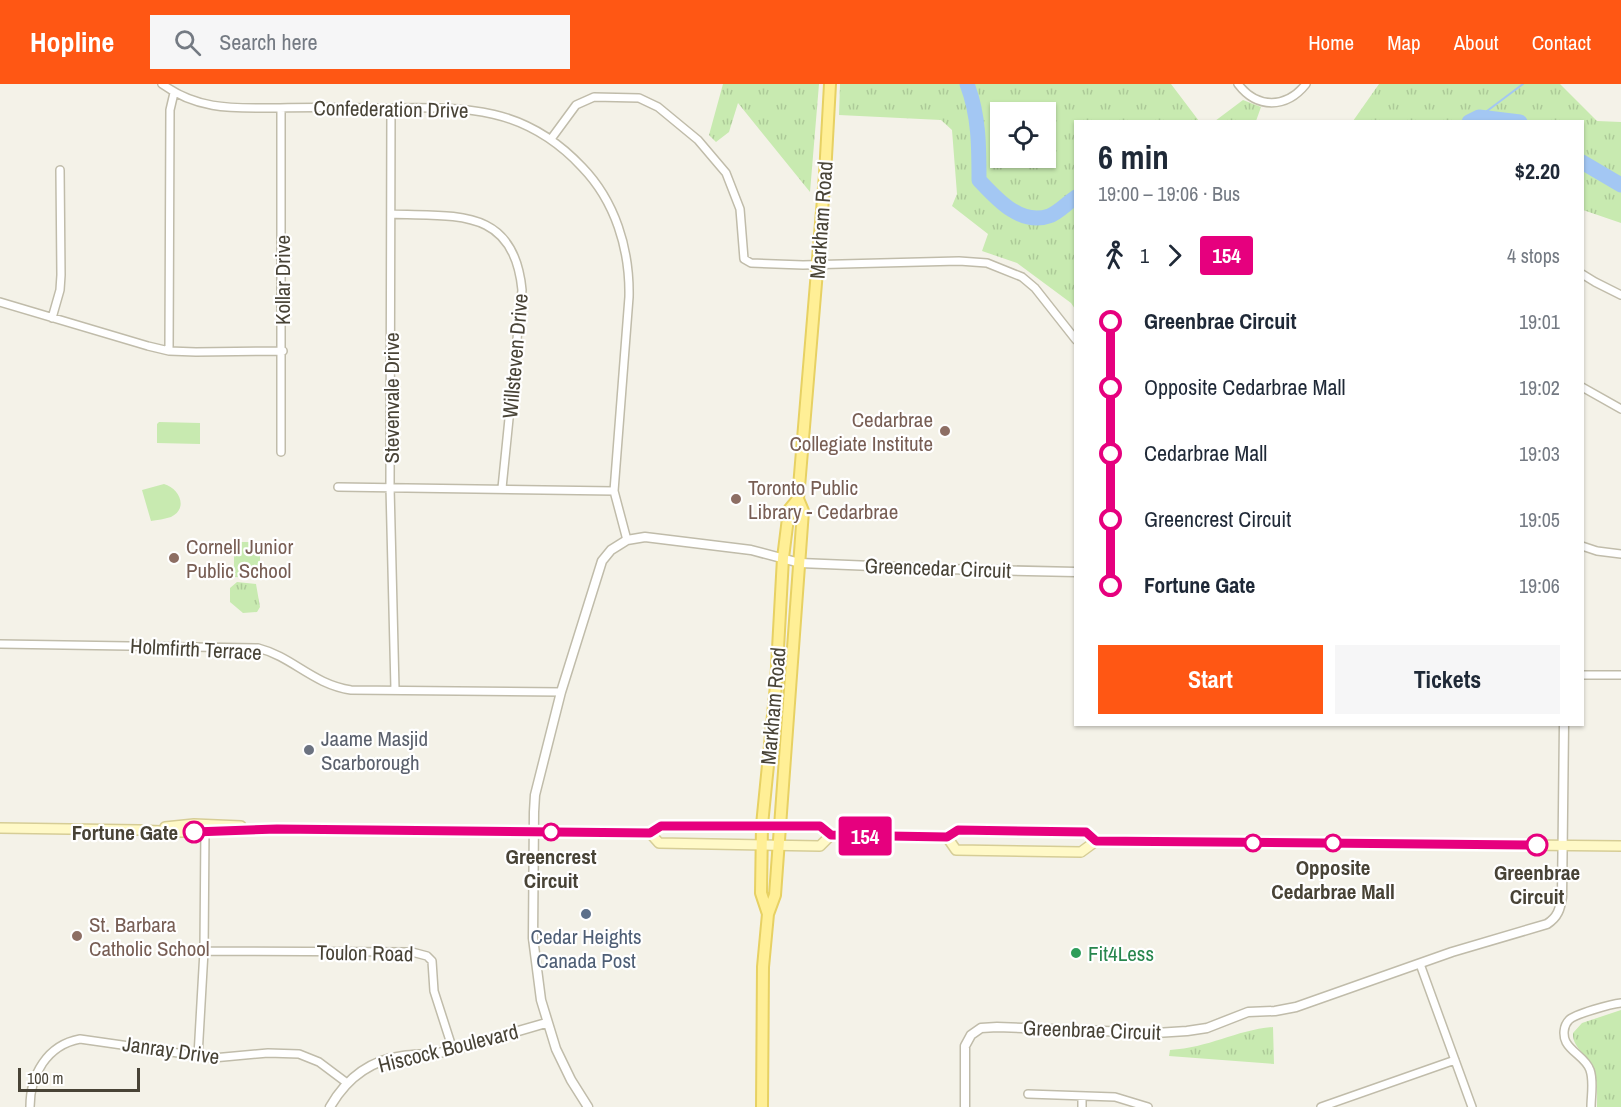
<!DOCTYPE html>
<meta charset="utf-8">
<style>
body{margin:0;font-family:"Archivo Narrow",sans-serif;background:#f6f6f7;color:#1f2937;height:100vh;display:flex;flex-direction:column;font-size:22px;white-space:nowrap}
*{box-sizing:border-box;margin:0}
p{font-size:20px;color:#747a83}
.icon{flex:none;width:33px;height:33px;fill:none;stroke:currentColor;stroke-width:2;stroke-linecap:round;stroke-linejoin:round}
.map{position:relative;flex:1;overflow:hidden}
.details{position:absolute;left:1074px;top:36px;width:510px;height:606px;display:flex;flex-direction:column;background:#fff;border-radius:0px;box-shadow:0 2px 4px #0004}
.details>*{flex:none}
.badge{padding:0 12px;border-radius:4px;font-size:21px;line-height:39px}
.controls{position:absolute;left:990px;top:18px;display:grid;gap:12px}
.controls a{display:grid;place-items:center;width:66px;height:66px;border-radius:0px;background:#fff;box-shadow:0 2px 4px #0004;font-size:30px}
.scale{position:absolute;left:18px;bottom:15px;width:122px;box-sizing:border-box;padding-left:6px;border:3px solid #484336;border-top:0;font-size:16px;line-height:21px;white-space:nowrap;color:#484336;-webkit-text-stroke:4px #fff;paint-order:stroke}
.map>.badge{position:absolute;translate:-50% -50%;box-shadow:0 0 0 3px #fff}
.legs{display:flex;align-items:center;gap:9px;height:66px;padding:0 24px;font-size:20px}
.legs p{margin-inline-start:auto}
.head{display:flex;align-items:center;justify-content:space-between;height:102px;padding:0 24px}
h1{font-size:33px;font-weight:700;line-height:45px}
.button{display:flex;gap:12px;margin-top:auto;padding:12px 24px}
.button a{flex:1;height:69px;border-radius:0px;background:#ff5714;color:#fff;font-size:24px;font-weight:700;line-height:69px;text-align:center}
.button a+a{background:#f6f6f7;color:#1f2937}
ul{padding:0 24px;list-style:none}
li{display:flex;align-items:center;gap:21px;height:66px;font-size:22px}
li i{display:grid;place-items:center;width:9px;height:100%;margin:0 8px;background:currentColor}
li i::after{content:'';width:15px;height:15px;margin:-8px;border:4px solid;border-radius:50%;background:#fff}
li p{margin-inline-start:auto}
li:first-child i{background:linear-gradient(#0000 50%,currentColor 0)}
li:last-child i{background:linear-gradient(currentColor 50%,#0000 0)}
header{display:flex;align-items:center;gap:36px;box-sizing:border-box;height:84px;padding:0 30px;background:#ff5714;color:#fff}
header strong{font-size:28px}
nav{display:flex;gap:33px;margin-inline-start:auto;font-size:21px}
.search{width:420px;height:54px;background:#f6f6f7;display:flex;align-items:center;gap:15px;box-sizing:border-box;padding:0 21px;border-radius:0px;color:#747a83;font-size:22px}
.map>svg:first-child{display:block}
.park{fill:url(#park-tufts);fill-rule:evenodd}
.garden{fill:#c8eab0}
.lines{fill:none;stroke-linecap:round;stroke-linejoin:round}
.stream{stroke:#a3c7f3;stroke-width:2}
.river{stroke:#a3c7f3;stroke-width:15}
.minor-casing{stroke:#c0bcaa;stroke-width:10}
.tertiary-casing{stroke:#c0bcaa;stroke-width:11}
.secondary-casing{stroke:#d6cd96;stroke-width:12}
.primary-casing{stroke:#e7d163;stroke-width:14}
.minor{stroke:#fff;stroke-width:7}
.tertiary{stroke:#fff;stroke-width:8}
.secondary{stroke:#fff9c7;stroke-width:9}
.primary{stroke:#ffef96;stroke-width:10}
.line-1-casing{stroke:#fff;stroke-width:14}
.line-1{stroke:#e6007e;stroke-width:9}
.education-dot{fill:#8d6e63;stroke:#fff;stroke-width:2}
.worship-dot{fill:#6b7280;stroke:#fff;stroke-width:2}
.stop-1-dot{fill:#fff;stroke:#e6007e;stroke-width:3}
.service-dot{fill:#5c6f8a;stroke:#fff;stroke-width:2}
.leisure-dot{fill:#2e9e5b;stroke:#fff;stroke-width:2}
.labels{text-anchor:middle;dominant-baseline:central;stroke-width:4.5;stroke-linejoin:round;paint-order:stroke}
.street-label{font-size:21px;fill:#484336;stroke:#fff}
.education-label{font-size:21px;fill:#785e54;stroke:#fff;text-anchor:start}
.worship-label{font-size:21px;fill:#5b616d;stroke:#fff;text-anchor:start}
.stop-label{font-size:21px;font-weight:bold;fill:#484336;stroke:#fff}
.service-label{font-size:21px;fill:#4e5e75;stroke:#fff}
.leisure-label{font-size:21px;fill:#27864d;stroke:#fff;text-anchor:start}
</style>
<header>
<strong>Hopline</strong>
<div class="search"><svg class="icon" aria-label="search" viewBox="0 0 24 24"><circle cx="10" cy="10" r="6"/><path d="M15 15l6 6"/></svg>Search here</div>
<nav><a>Home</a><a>Map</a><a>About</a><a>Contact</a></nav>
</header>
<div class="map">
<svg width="1621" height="1023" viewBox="0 0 1621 1023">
<defs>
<pattern id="park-tufts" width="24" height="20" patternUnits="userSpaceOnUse" patternTransform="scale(1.5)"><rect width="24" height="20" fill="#c8eab0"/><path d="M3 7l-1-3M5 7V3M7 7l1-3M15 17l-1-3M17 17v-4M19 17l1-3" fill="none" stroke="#adca98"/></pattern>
</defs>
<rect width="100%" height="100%" fill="#f4f2e8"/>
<path class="park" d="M723,0H819L810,108L738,19L729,48L716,58L709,51Z
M840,0H1171L1199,37L1076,38L1075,225L1071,219L1017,179L982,167L988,150L952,122L957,110L952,46L941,36L839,31ZM1000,28H1046V74H1000Z
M1379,0H1560L1597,37L1621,38V139L1583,126L1582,38L1353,37Z
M1243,16L1261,23L1256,37H1215Z
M237,498L256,500L260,523L257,528L243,529L230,518V504Z
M1621,926V1023H1597C1597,1010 1598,997 1593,985C1588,971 1572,964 1573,949L1582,939Z
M1273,943L1274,980L1169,972L1170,966C1209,964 1236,946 1273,943Z"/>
<path class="garden" d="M159,338L200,339V360L157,359V340Z
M164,400C179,404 189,424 171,433C165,435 157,436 151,437L142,406Z
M234,458H260V494L234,493Z"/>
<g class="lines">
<path class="stream" d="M1479,33L1523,0"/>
<path class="river" d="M967,0C979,31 979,63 979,96C996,114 1020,142 1049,132C1058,129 1067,119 1076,113
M1469,38L1479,33L1520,38
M1582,78L1621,101"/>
<defs>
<path id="minor" d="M162,0C199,27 235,24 280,24C316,23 353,24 389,24C467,23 525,22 582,83C615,117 630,165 629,213L614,407L627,456
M1238,0C1257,25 1286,25 1306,0
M281,24V368
M391,24L390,403L395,605
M551,55L576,21L594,13L639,14L658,23L698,56L726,89L740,125L744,175L751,179L803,181L959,177L987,179L1022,193L1035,204L1076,256
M391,130C454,133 514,122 522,206L502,404
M1582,190L1595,198L1621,211
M0,218L148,262L169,267L196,268L283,267
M52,234L60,206L61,191L60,86
M169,267L170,26L174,9
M1582,303L1621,325
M338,403L614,407
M1582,462L1597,467L1621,470
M0,560L258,564C293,573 312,600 351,606L561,608
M1582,591H1621
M204,867L412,868L427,872L432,877L434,907L453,966
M1420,880L1472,1023
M198,972L204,867L205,744
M1028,1010L1115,1013L1148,1023
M30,1023C30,991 47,961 80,955L213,974L268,969L299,970L319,978L347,999
M1082,1023V1013
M1321,1023L1455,976
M1591,1023C1591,1012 1594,997 1590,986C1586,974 1572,969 1566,958C1563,952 1563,942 1569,936C1575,930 1611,920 1621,919"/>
<path id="tertiary" d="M330,1023C346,995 370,976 403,972C418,970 433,971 449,967C481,958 514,948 546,939
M588,1023L571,996L556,965L541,916L533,854L534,728L535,711L561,608L602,477L611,466L627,456L645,453L751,466L800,479L945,485L1076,488
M965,1023V962L971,951L981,944L997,943L1156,949L1187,947L1207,944L1248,928L1275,927L1296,923L1452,868L1547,840C1558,833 1560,825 1562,813L1564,640"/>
<path id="secondary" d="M165,743L194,740L241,742
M0,744L139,746L182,748L277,745L650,749L661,742H820L831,751L947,753L958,746L1086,748L1096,757
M650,749L659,759L820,762L831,751
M947,753L956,766L1081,768L1096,757L1621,762"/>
<path id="primary" d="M768,830L761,809L762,741L776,601L783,474L789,426L798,415
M762,1023L763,883L768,830L775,811L803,427L798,415L825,91L830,0"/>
</defs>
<use href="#minor" class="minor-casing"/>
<use href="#tertiary" class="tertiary-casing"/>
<use href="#secondary" class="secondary-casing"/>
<use href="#primary" class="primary-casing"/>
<use href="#minor" class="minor"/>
<use href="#tertiary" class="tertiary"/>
<use href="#secondary" class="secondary"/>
<use href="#primary" class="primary"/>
</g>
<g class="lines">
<defs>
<path id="line-1" d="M194,748L277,745L650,749L661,742H820L831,751L947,753L958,746L1086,748L1096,757L1537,761"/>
</defs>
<use href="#line-1" class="line-1-casing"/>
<use href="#line-1" class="line-1"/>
</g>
<g class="education-dot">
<circle cx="945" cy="347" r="6"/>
<circle cx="736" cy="415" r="6"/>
<circle cx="174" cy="474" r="6"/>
<circle cx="77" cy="852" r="6"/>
</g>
<circle class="worship-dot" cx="309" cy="666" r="6"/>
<g class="stop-1-dot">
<circle cx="194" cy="748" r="10"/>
<circle cx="551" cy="748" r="8"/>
<circle cx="1253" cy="759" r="8"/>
<circle cx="1333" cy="759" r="8"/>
<circle cx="1537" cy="761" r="10"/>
</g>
<circle class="service-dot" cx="586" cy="830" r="6"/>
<circle class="leisure-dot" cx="1076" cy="869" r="6"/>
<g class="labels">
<g class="street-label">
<text transform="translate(391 25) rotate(1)">Confederation Drive</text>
<text transform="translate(821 136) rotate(-86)">Markham Road</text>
<text transform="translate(282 196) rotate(-90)">Kollar Drive</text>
<text transform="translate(515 272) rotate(-85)">Willsteven Drive</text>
<text transform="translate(391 314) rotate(-90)">Stevenvale Drive</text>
<text transform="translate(938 484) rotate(2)">Greencedar Circuit</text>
<text transform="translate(196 565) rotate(3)">Holmfirth Terrace</text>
<text transform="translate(773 622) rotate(-85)">Markham Road</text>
<text transform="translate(365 869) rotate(1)">Toulon Road</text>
<text transform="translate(1092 946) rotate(2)">Greenbrae Circuit</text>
<text transform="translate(448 964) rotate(-14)">Hiscock Boulevard</text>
<text transform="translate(171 966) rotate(8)">Janray Drive</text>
</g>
<g class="education-label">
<text x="933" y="335" text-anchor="end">Cedarbrae<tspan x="933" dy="24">Collegiate Institute</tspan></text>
<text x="748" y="403">Toronto Public<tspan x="748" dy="24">Library - Cedarbrae</tspan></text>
<text x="186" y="462">Cornell Junior<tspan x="186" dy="24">Public School</tspan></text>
<text x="89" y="840">St. Barbara<tspan x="89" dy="24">Catholic School</tspan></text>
</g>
<g class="worship-label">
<text x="321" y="654">Jaame Masjid<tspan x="321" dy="24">Scarborough</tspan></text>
</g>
<g class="stop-label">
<text x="178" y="748" text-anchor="end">Fortune Gate</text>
<text x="551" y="772">Greencrest<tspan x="551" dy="24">Circuit</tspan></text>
<text x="1333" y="783">Opposite<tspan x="1333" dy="24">Cedarbrae Mall</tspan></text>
<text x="1537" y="788">Greenbrae<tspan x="1537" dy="24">Circuit</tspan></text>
</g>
<g class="service-label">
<text x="586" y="852">Cedar Heights<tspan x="586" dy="24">Canada Post</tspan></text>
</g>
<g class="leisure-label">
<text x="1088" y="869">Fit4Less</text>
</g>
</g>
</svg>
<div class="controls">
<a><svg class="icon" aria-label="locate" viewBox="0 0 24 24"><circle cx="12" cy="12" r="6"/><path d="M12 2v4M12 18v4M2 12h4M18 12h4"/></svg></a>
</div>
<div class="scale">100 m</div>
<b class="badge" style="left:865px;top:752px;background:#e6007e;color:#fff">154</b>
<section class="details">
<div class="head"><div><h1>6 min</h1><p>19:00 – 19:06 · Bus</p></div><b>$2.20</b></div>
<div class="legs"><svg class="icon" aria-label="walk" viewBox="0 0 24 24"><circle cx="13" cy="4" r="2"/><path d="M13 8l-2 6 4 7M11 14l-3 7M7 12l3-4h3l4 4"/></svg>1<svg class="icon" aria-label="forward" viewBox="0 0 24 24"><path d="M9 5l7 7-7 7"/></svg><b class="badge" style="background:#e6007e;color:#fff">154</b><p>4 stops</p></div>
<ul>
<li><i style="color:#e6007e"></i><b>Greenbrae Circuit</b><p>19:01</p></li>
<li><i style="color:#e6007e"></i><span>Opposite Cedarbrae Mall</span><p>19:02</p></li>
<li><i style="color:#e6007e"></i><span>Cedarbrae Mall</span><p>19:03</p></li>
<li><i style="color:#e6007e"></i><span>Greencrest Circuit</span><p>19:05</p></li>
<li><i style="color:#e6007e"></i><b>Fortune Gate</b><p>19:06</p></li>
</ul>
<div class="button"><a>Start</a><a>Tickets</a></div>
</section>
</div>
